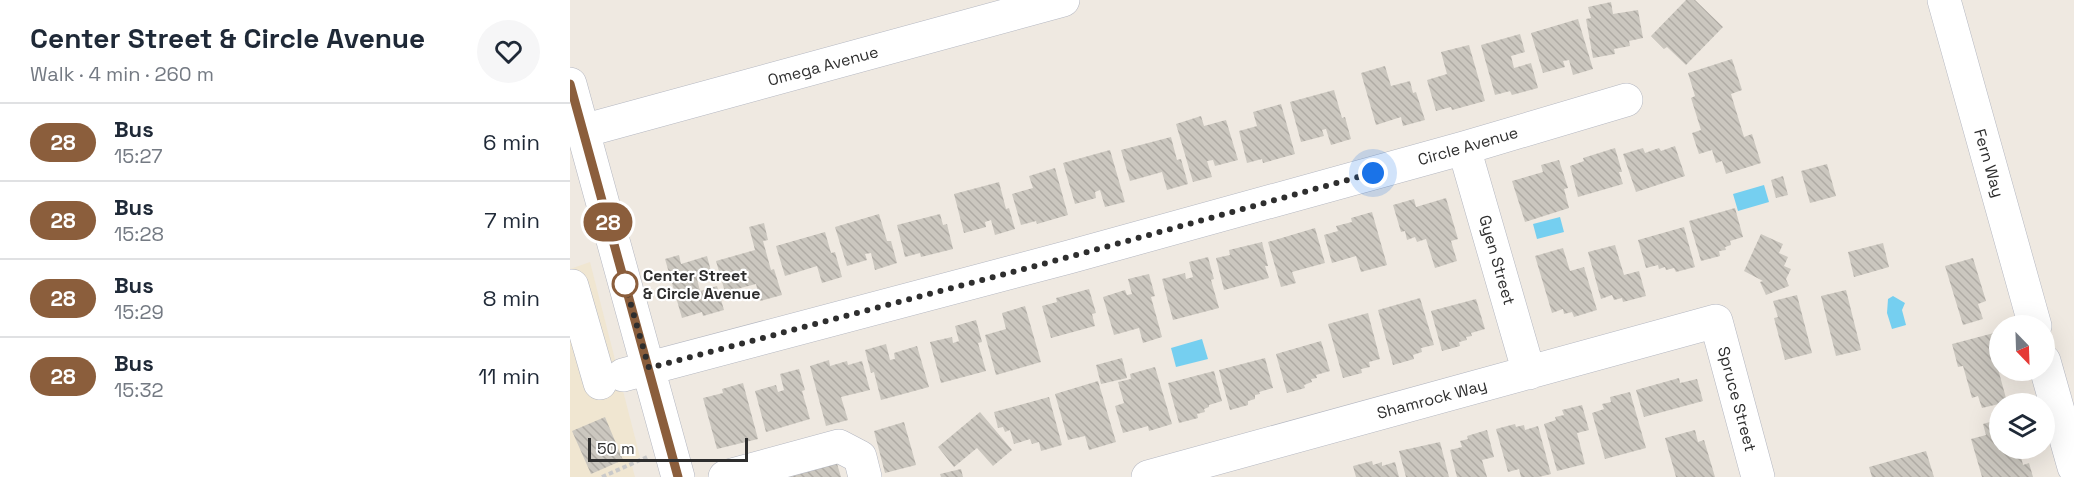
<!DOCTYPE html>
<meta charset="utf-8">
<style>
body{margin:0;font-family:"Space Grotesk",sans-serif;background:#f6f6f7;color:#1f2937;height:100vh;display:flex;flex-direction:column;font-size:22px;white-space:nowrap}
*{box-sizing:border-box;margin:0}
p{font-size:20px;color:#747a83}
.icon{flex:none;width:33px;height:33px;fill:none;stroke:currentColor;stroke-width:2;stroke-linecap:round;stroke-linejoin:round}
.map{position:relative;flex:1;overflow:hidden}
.sheet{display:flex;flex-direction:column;background:#fff;width:570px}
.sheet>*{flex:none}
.badge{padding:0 12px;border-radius:20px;font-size:21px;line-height:39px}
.needle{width:39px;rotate:157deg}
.tools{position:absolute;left:1419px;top:315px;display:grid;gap:12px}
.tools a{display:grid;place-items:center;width:66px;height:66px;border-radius:50%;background:#fff;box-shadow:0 6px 24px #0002;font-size:30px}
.scale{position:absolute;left:18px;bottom:15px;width:160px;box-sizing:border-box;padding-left:6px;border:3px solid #2e2e2e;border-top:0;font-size:16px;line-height:21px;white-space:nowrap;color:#2e2e2e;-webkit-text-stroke:4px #fff;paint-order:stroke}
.you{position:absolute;width:30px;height:30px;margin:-15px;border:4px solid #fff;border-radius:50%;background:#1a73e8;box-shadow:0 0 0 9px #1a73e833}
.map>.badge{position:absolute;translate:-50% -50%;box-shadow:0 0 0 3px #fff}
.round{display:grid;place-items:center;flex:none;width:63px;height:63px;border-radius:32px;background:#f6f6f7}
.summary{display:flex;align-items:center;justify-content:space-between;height:102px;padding:0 30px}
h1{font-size:28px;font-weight:800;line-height:45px}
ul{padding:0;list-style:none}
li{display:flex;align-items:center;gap:18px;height:78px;padding:0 30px;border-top:2px solid #e0e1e3}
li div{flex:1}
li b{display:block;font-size:22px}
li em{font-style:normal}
li .badge{min-width:66px;font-weight:700;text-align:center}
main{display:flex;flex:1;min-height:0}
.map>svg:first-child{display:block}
.education{fill:#f0e6d1}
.water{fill:#75cff0}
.building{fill:url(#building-back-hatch)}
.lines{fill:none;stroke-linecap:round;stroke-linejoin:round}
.minor-casing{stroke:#b4b7c1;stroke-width:34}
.path{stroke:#c9c9c9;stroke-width:4;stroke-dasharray:4.5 3;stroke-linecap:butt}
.minor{stroke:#fff;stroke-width:33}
.line-casing{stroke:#fff;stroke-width:14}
.line{stroke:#8b5e3c;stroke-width:9}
.walk{stroke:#2e2e2e;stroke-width:6;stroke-dasharray:0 10.8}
.stop-dot{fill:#fff;stroke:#8b5e3c;stroke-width:3}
.labels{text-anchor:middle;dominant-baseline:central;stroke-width:4.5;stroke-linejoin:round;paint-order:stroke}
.street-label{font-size:16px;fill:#2e2e2e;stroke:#fff}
.stop-label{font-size:16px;font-weight:bold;fill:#2e2e2e;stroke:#fff;text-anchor:start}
</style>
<main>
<section class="sheet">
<div class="summary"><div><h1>Center Street &amp; Circle Avenue</h1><p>Walk · 4 min · 260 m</p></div><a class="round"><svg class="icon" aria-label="heart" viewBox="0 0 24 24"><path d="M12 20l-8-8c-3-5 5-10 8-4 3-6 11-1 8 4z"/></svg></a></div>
<ul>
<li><span class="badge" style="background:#8b5e3c;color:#fff">28</span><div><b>Bus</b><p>15:27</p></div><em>6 min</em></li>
<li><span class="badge" style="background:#8b5e3c;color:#fff">28</span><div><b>Bus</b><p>15:28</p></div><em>7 min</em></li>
<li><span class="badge" style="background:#8b5e3c;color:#fff">28</span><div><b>Bus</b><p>15:29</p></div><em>8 min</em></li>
<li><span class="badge" style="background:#8b5e3c;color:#fff">28</span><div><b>Bus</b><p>15:32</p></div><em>11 min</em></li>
</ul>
</section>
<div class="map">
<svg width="1504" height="477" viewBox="0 0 1504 477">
<defs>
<pattern id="building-back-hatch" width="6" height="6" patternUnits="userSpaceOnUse" patternTransform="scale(1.5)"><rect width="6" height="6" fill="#cbc7bf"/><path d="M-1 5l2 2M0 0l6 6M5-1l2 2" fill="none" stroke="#afaba4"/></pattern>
</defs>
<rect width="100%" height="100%" fill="#efe9e1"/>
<path class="education" d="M20,262L70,457L61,462L65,477H0V269Z"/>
<path class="water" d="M1194,185L1199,202L1168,211L1163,194Z
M990,217L994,232L967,239L963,224Z
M1323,296L1335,303L1332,310L1336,325L1322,329L1317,313L1318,299Z
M632,339L638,359L606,367L601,348Z"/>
<path class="building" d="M1116,0H1125L1153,27L1116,65L1097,47L1094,49L1081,36Z
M1041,2L1043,14L1068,10L1073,38L1059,41L1060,46L1044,49L1045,54L1023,58L1016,19L1021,18L1018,7Z
M1008,19L1023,69L1003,75L999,60L993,61L995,67L973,73L961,33Z
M950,34L955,52L941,56L944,68L961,63L968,88L942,95L940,91L925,95L911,45Z
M899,45L915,101L882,110L881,107L866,111L857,80L877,74L871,52Z
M1162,59L1172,90L1161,94L1174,137L1182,134L1191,163L1156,174L1152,161L1146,163L1142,150L1129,154L1122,133L1131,130L1121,98L1125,96L1118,73Z
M815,66L821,86L840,81L843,93L846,92L855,120L833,126L831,117L806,125L791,73Z
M764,90L772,118L775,117L781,139L761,145L756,129L752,130L754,136L731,142L720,102Z
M711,104L725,154L693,163L692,159L677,163L669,131L687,126L683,112Z
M631,116L634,126L656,120L668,160L645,166L643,160L637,161L642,177L623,182L606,124Z
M601,137L607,160L611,159L618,184L597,190L592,172L560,181L551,150Z
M1105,146L1115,176L1066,192L1053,154L1073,148L1075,153L1089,148L1091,151Z
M1045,148L1052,172H1049L1053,184L1008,197L1000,166L1014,161L1013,158Z
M540,150L555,202L535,207L530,190L525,192L526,198L505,204L493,163Z
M989,160L998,188L994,189L999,208L955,222L942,181L973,172L971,165Z
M1257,164L1266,196L1240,203L1231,171Z
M485,168L498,215L467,224L466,221L451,225L442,194L463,188L459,176Z
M1213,176L1218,195L1206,198L1201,180Z
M429,182L436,209L439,208L445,229L425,235L421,220L415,222L416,227L394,233L384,194Z
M876,198L888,239L881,241L887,261L865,268L856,239L847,242L845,237L837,240L835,231L831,232L823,205L844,199L846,207Z
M1165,208L1173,237L1160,241L1161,245L1155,247L1156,250L1149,251L1150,256L1131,261L1119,221Z
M802,212L817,265L791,272L786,256L762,263L754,235L768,231L766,226L782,222L781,218Z
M309,214L317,241H321L327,263L305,270L301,253L295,254L297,260L277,266L265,227Z
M370,214L373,225L377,224L383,249L351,257L350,253L335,257L327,225Z
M194,223L198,240L193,241L201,270L204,269L212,295L190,301L186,284L155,292L146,261L185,250L179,227Z
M1114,227L1125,267L1106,272L1104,268L1096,270L1095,267L1089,269L1088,265L1076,268L1068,240Z
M745,228L755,263L722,272L726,283L711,287L698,242Z
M255,232L261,253L265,252L272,277L252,283L247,266L215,276L206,246Z
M1191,234L1213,244L1209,253L1218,257L1214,266L1221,269L1216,279L1219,286L1196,295L1190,282L1193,281L1174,271Z
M692,242L698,266H695L699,278L654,290L646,258L660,255L659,250Z
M1313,243L1319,267L1284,277L1278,252Z
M1045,245L1054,275L1069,271L1076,296L1053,302L1052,298L1044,300L1042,295L1031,299L1018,252Z
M993,248L1000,271L1014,267L1027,310L1004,317L1002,312L994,314L993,309L982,313L965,256Z
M109,255L111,264L137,256L142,275L127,279L130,291L147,286L154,310L133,316L132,312L112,318L95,259Z
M638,257L644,279L641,280L649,308L603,320L592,279L615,273L616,279L623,277L619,262Z
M1403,258L1416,301L1408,304L1413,319L1393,325L1375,266Z
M579,274L585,296L581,297L592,337L573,343L569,328L544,335L533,297L555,290L557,295L562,294L558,279Z
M519,289L526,313L522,314L525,326L481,338L472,306L487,302L486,298Z
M1276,290L1291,350L1266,356L1251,296Z
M1227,295L1242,353L1215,360L1204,318L1208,317L1203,301Z
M850,298L864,345L851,348L852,352L843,355L844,359L823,365L808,310Z
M906,299L915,329L901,333L902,336L896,337L897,340L889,342L890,346L872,351L861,311Z
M455,306L471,362L426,375L415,335L436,329L432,313Z
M798,313L810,359L799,362L800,367L791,369L792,373L773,378L758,324Z
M406,320L412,342L408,343L416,371L371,383L360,342L382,337L383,343L389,341L385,326Z
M1424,333L1429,353L1424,354L1437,402L1412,408L1408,396L1402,398L1393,366L1388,367L1382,344Z
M751,341L760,371L746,375L747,378L741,379L742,382L734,385L735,388L717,393L706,354Z
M316,344L320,360L325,359L324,353L347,346L359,387L311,400L304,372L301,373L295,350Z
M552,358L557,378L531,384L526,365Z
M695,358L703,388L689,392L690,394L685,395V399L678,401V405L660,410L649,370Z
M259,360L260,366L277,361L278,365L292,361L300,390L271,397L278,420L256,426L240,366Z
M585,367L602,424L579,431L578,426L553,433L545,406L554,403L548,382L561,379L560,374Z
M229,369L235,390L232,391L240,419L196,432L185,391L206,385L208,392L214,390L210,374Z
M644,371L652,401L639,405V407L634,409L635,412L627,414L628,418L609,423L598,383Z
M1109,378L1110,383L1127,379L1133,401L1074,417L1066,390Z
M528,381L546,442L519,450L515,436L498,440L485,394Z
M173,383L188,439L147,449L133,398L153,393L152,389Z
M1060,392L1076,448L1035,459L1022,413L1034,409L1032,404L1041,402L1040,397Z
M479,397L492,445L471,451L469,442L462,444L460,439L444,444L440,430L435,432L433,427L428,428L424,412Z
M1012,405L1019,430L1007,433L1015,464L987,471L974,424L986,420L985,417L994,415L992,410Z
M410,412L442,450L423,466L407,448L384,467L368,447Z
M35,417L53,460L21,474L2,431Z
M1430,419V448H1449L1453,465L1459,463L1463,477H1412L1401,439L1416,435L1413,424Z
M334,422L346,465L315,473L304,431Z
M945,424L946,427L954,425L955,430L968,426L981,474L969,477H951L949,469L938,472L926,429Z
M917,430L924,457L912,460L917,477H887L880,450L892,447L890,441L898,439L897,436Z
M1125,430L1128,442L1134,440L1145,477H1106L1095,438Z
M870,442L879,477H836L829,451Z
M1356,451L1364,477H1302L1299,467Z
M265,457L271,477H200Z
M802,461L803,465L812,462V466L825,462L829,477H786L783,466Z
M391,469L393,477H371L370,474Z"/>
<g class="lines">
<defs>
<path id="minor" d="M1374,0L1465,326
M0,84L108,477
M13,131L493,0
M894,148L959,373
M0,286H2L30,383
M1474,361L1504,467
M53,375L499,257L894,148L1056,100
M155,477L269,446L290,457L295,477
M578,477L1146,321L1188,477"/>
</defs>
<use href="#minor" class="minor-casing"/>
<path class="path" d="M32,477L77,457"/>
<use href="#minor" class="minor"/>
</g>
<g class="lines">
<defs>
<path id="line" d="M0,84L108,477"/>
</defs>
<use href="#line" class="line-casing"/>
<use href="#line" class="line"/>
<path class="walk" d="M55,284L79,368L499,257L803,173"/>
</g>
<circle class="stop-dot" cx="55" cy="284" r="12"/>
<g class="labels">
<g class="street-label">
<text transform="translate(253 66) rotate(-15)">Omega Avenue</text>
<text transform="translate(898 146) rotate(-16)">Circle Avenue</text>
<text transform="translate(1419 163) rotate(74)">Fern Way</text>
<text transform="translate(927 260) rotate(74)">Gyen Street</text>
<text transform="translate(862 399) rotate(-15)">Shamrock Way</text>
<text transform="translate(1167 399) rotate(75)">Spruce Street</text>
</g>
<g class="stop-label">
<text x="73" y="275">Center Street<tspan x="73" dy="18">&amp; Circle Avenue</tspan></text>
</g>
</g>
</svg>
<div class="tools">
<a><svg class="needle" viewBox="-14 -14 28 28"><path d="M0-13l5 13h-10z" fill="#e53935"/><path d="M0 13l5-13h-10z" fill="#747a83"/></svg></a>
<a><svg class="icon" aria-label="layers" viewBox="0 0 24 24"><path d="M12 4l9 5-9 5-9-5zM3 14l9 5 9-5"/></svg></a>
</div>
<div class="scale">50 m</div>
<div class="you" style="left:803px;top:173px"></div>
<b class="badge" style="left:38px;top:222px;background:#8b5e3c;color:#fff">28</b>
</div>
</main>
